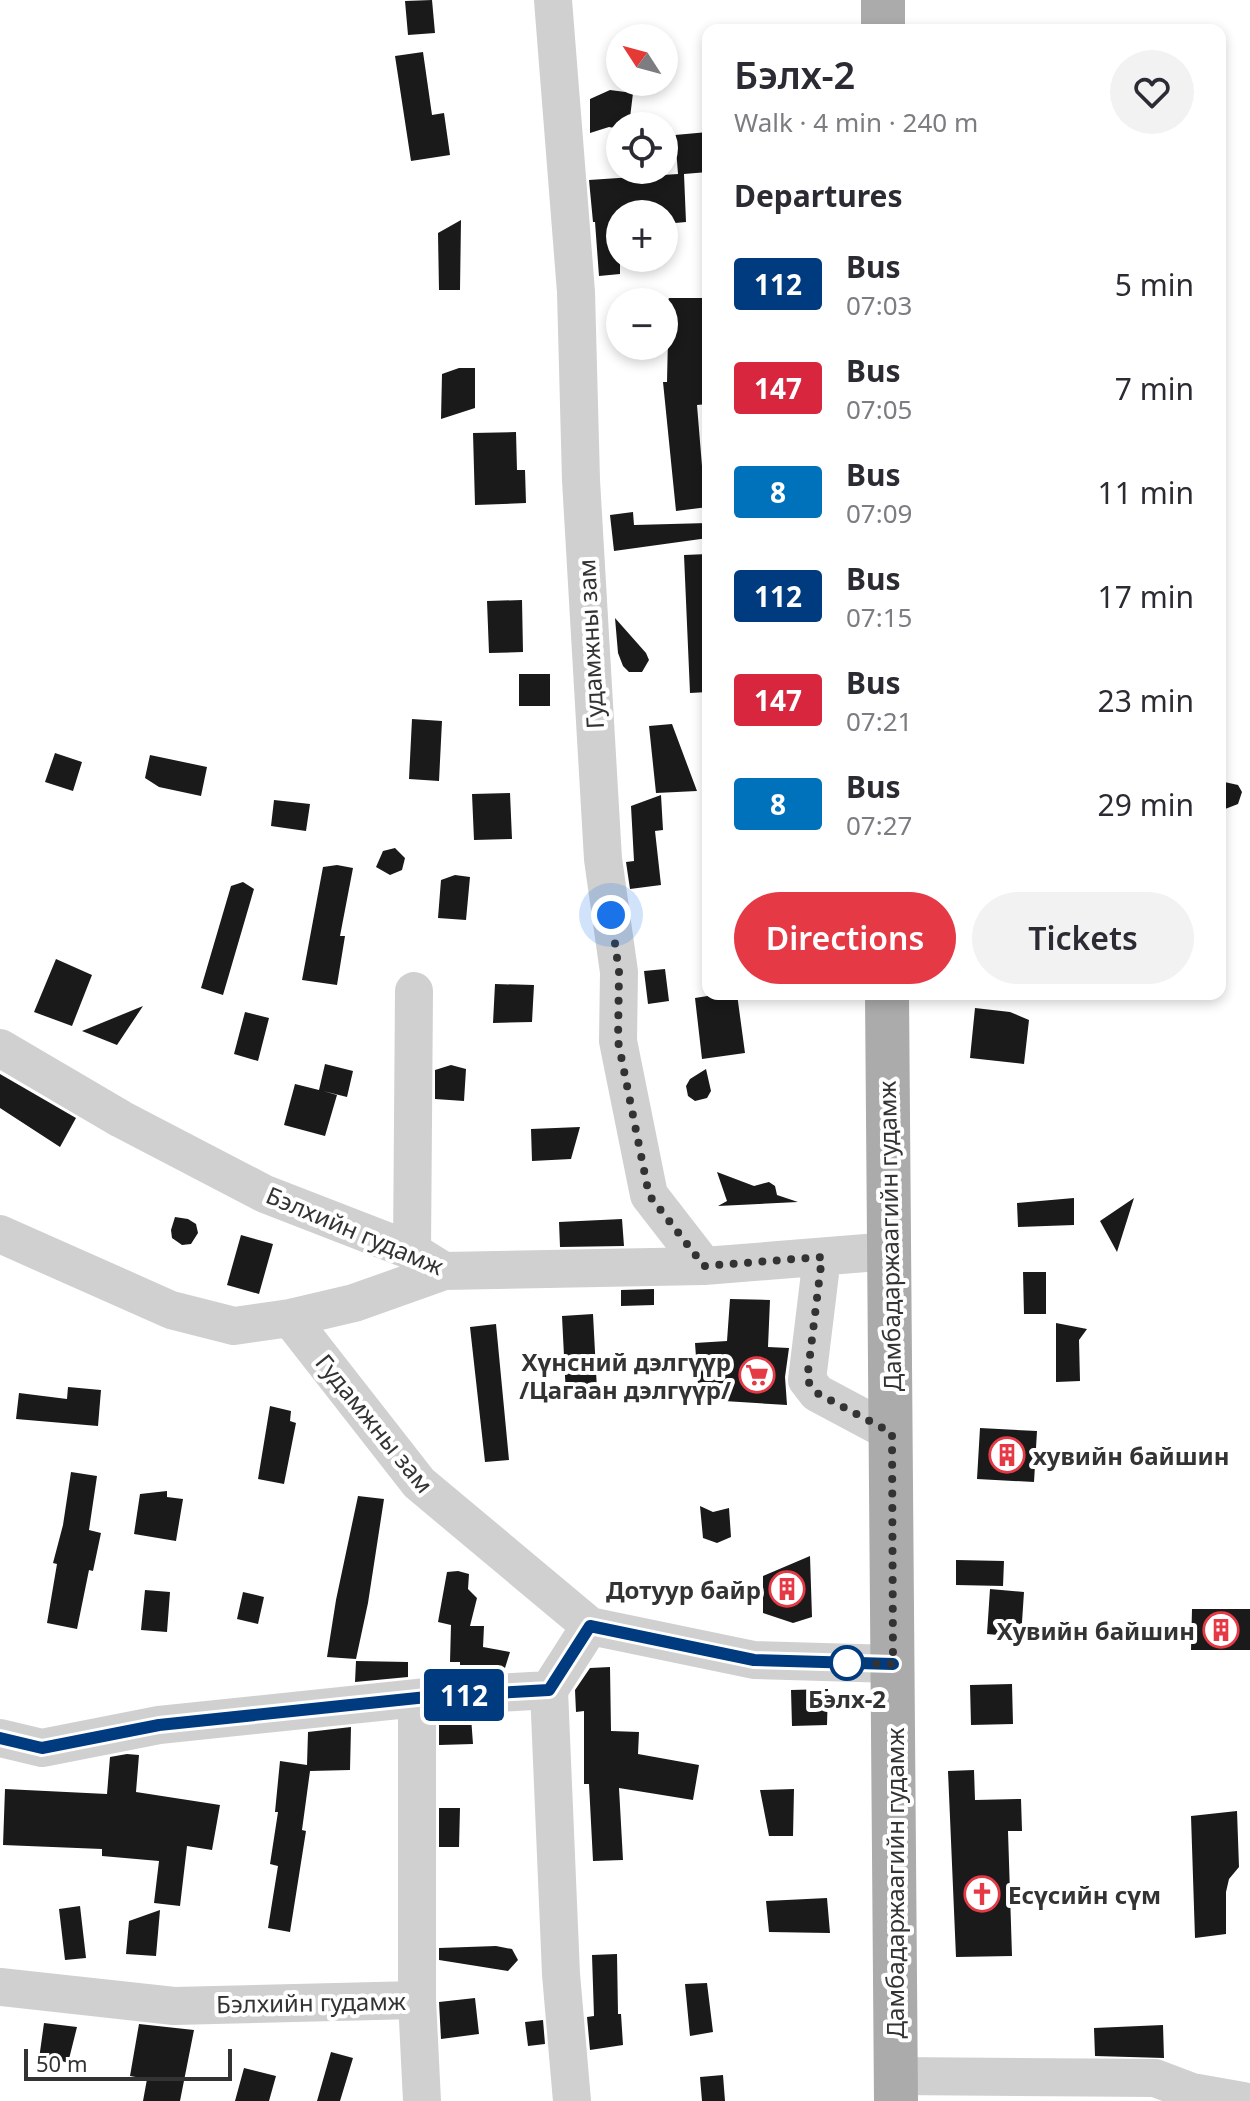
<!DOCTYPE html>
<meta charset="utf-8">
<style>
body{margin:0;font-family:"Noto Sans",sans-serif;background:#f2f2f3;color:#2b2b33;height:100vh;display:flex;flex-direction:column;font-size:30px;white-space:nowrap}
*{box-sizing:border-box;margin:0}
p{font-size:26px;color:#7c7c81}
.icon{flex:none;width:44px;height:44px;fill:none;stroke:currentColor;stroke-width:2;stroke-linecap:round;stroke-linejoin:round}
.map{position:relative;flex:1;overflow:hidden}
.drawer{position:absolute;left:702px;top:24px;width:524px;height:976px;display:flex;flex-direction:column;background:#fff;border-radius:16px;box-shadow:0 4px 12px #0003}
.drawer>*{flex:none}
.badge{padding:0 16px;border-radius:6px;font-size:28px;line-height:52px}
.needle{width:52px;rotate:306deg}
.buttons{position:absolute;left:606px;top:24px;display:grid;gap:16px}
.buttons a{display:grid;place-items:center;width:72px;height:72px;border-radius:50%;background:#fff;box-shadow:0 4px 12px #0003;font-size:40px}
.scale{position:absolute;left:24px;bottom:20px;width:208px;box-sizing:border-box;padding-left:8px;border:4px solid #333;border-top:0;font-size:22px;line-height:28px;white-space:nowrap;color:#333;-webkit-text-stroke:6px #fff;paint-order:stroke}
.you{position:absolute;width:40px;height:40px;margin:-20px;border:6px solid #fff;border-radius:50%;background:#1a73e8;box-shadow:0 0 0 12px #1a73e833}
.map>.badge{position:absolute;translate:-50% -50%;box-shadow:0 0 0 4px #fff}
h2{padding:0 32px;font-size:30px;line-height:72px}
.round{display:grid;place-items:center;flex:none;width:84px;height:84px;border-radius:42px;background:#f2f2f3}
.headline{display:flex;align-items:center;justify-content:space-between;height:136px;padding:0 32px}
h1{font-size:38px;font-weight:600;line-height:60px}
.action{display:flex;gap:16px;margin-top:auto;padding:16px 32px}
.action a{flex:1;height:92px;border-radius:48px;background:#e63946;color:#fff;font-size:32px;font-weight:600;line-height:92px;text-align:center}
.action a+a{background:#f2f2f3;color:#2b2b33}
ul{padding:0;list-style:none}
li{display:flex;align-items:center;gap:24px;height:104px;padding:0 32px}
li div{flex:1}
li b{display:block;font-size:30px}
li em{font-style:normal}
li .badge{min-width:88px;font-weight:700;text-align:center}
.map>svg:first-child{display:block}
.building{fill:#1a1a1a}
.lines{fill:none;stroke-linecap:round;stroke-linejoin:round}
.minor{stroke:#d0d0d0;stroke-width:38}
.major{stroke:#ababab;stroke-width:44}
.line-casing{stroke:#fff;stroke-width:18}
.line{stroke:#003b80;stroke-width:12}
.walk{stroke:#333;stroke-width:8;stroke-dasharray:0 14.4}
.stop-dot{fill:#fff;stroke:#003b80;stroke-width:4}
.labels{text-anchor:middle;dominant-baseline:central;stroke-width:8;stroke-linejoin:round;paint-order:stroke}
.street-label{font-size:24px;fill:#333;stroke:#fff}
.poi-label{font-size:24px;font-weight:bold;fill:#333;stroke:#fff;text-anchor:end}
.stop-label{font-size:24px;font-weight:bold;fill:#333;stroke:#fff}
</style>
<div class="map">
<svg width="1250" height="2101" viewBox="0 0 1250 2101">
<rect width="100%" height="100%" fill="#fff"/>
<path class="building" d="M432,0L435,33L408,35L405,1Z
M423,52L432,115L444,113L450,155L411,161L395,56Z
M610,90L633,93L629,126H620V129L609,127L590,133V99Z
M708,132V172L684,174L686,222L664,224V214H620V274L599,276L595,222H593L589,180L678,174L675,135Z
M461,220L460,290H439L438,233Z
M669,298H704L703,379L708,378V404L697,405L702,466H708V507L676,511L663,382H667L668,337L664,311Z
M459,368H475V408L441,419L442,374Z
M516,432L517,470H525L526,503L475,505L473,433Z
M633,512L634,525L708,523V538L614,551L610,515Z
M708,554V692L690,693L684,555Z
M522,600L523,652L489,653L487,601Z
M615,618L646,653L649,660L642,672H629L623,666L618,653Z
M519,674H550V706H519Z
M412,719L442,721L439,781L409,779Z
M672,724L697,791L656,793L649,726Z
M55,753L82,762L73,791L45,782Z
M150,755L207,767L201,796L159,787L145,778Z
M1220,781L1238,785L1242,792L1238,804L1220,811Z
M510,793L512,839L474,840L472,794Z
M661,795L663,830L655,831L661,885L630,889L626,862L634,861L631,806Z
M274,800L310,804L306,831L271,826Z
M395,848L405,858L402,870L390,875L376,867L383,851Z
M337,865L353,868L340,936H345L337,985L302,980L323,867Z
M455,875L470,877L466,920L438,918L441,880Z
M243,882L254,889L223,995L201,988L231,886Z
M56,959L92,975L72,1026L34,1012Z
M665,969L669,1001L648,1004L644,971Z
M495,984L534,985L532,1022L493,1023Z
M720,994H737L745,1053L702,1059L695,998Z
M143,1006L117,1045L82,1031Z
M975,1008L1010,1012L1029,1020L1024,1064L970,1058Z
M245,1012L269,1018L258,1061L234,1054Z
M325,1064L353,1071L347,1097L323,1091L337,1095L325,1136L284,1125L295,1084L319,1090Z
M451,1065L466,1069L464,1101L435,1099V1070Z
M706,1069L711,1091L707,1098L695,1101L688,1096L686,1086L690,1079Z
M0,1074L76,1118L60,1147L0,1108Z
M580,1127L571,1159L532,1161L531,1129Z
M717,1172L754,1186L769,1182L775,1186L777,1195L798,1202L718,1206L727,1201Z
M1074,1198V1225L1018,1227L1017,1203Z
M1134,1198L1117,1252L1100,1221Z
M175,1217L188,1219L196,1224L198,1233L191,1244L182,1245L172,1238L171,1230Z
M622,1219L624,1246L560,1247L559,1222Z
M241,1235L273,1244L259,1294L227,1285Z
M1023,1272H1046V1314H1024Z
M654,1289V1305L621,1306V1290Z
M730,1299L770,1300L768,1347L789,1348L785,1377L787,1405L724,1401L725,1383L698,1385L695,1343L727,1341Z
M593,1314L597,1390L582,1391L566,1396L562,1316Z
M1056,1323L1087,1329L1079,1340L1080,1381L1056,1382Z
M496,1324L509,1460L485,1462L470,1327Z
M68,1387L101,1390L98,1426L16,1419L19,1393L67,1399Z
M270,1406L291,1411L290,1421L296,1423L284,1484L258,1479Z
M980,1428L1037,1431L1034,1482L977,1479Z
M71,1472L97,1476L89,1530L101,1533L93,1571L89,1570L77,1629L47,1623L57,1564L53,1563L63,1525Z
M167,1491V1497L183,1499L176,1541L134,1534L140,1494Z
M358,1496L384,1499L368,1603L356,1659L327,1657L336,1600Z
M700,1506L713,1512L729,1508L731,1537L717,1543L703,1538Z
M810,1556L812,1617L793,1623L763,1613V1576Z
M956,1560L1004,1561L1003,1586L956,1585Z
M458,1571L469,1574L468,1589L477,1598L470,1626H484L483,1647L510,1652L505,1668L501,1671L460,1673V1662H450L451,1625L438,1622L447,1572Z
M990,1589L1024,1592L1021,1637L987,1634Z
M145,1590L170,1592L167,1632L141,1630Z
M243,1592L264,1597L258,1624L237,1619Z
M1192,1609H1250V1650H1191Z
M356,1661L408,1662V1677L355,1682Z
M610,1667L611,1731L639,1732L638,1754L699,1765L693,1800L619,1788L623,1860L593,1861L589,1784H584V1711L576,1712L575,1690L590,1668Z
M1012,1684L1013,1724L971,1725L970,1685Z
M828,1689L827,1725L792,1726L791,1690Z
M471,1717L473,1744L439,1745V1718Z
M351,1727L350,1770L310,1771L302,1830L306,1831L290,1932L268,1928L278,1866L270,1864L278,1812H275L280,1761L307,1765L308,1732Z
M127,1754L139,1755L136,1792L220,1805L212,1850L187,1846L180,1906L154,1903L159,1861L102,1856V1849L3,1845L5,1789L107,1794L110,1757Z
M974,1770L975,1800L1021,1799L1022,1831H1008L1012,1956L956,1957L948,1771Z
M794,1789L793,1836H769L760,1790Z
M439,1808H460L459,1847H439Z
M1237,1811L1239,1867L1229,1879L1226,1892V1934L1195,1938L1191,1816Z
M827,1898L830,1933L769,1932L766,1901Z
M80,1906L86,1958L65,1960L59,1909Z
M160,1910L156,1956L126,1954L129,1921Z
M496,1946L512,1949L518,1960L508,1971L439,1960V1948Z
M617,1954L618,2014H621L623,2045L590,2050L587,2017L594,2016L592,1955Z
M707,1983L713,2032L690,2036L685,1984Z
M475,1998L479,2034L441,2039L439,2002Z
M543,2020L545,2044L528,2046L525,2022Z
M44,2023L77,2027L68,2063L53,2058L39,2059Z
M139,2024L194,2030L180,2101H143L147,2079L130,2076Z
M1163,2025L1164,2058L1095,2056L1094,2028Z
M331,2052L353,2058L340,2101H317Z
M244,2068L276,2076L269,2101H235Z
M723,2075L725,2101H702L700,2077Z"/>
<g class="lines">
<path class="minor" d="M553,0L576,292L581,480L603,859L619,972L618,1041L649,1195L704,1266
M0,1048L121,1119L265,1194L412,1251L444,1271L704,1266L891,1251
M0,1234L171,1310L234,1326L290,1318L354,1303L444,1271
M412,1251L414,991
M822,1257L807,1380L817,1393L892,1433
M290,1318L419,1483L590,1626
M549,1690L561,1974L572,2101
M0,1738L42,1748L159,1725L427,1697L549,1690L590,1626L754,1660L893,1664
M0,1987L174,2006L417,2000V1699
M417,2000L422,2101
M896,2076L1155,2078L1192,2092L1243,2101"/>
<path class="major" d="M883,0V30
M887,994L896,2101"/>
</g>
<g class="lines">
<defs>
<path id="line" d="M0,1738L42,1748L159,1725L427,1697L549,1690L590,1626L754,1660L893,1664"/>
</defs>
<use href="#line" class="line-casing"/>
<use href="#line" class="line"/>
<path class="walk" d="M611,915L619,972L618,1041L649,1195L704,1266L822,1257L807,1380L817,1393L892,1433L893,1664L837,1663H847"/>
</g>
<defs>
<symbol id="supermarket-ring" viewBox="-11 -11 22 22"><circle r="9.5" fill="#fff" stroke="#e63946" stroke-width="1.5"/><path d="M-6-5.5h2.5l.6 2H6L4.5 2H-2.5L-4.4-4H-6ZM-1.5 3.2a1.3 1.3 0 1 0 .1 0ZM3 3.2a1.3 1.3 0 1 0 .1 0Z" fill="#e63946"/></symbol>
<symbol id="building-ring" viewBox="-11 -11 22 22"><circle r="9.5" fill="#fff" stroke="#e63946" stroke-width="1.5"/><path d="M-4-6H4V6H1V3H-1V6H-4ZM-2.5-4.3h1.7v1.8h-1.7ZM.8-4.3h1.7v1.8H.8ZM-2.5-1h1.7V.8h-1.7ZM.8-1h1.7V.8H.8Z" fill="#e63946"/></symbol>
<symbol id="church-ring" viewBox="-11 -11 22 22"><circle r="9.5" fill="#fff" stroke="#e63946" stroke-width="1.5"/><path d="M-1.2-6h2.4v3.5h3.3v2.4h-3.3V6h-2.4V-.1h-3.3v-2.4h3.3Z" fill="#e63946"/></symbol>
</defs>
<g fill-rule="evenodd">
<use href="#supermarket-ring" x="737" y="1355" width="40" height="40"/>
<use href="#building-ring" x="987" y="1435" width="40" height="40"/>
<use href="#building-ring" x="767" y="1569" width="40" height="40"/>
<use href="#building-ring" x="1201" y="1610" width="40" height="40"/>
<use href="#church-ring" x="962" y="1874" width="40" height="40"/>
</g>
<circle class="stop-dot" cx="847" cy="1663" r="16"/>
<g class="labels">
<g class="street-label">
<text transform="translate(590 644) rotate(-93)">Гудамжны зам</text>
<text transform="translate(355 1230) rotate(23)">Бэлхийн гудамж</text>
<text transform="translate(889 1236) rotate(-91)">Дамбадаржаагийн гудамж</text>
<text transform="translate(375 1423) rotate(51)">Гудамжны зам</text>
<text transform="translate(894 1883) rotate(-90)">Дамбадаржаагийн гудамж</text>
<text transform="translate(311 2002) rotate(-1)">Бэлхийн гудамж</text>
</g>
<g class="poi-label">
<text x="731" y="1361">Хүнсний дэлгүүр<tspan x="731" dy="28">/Цагаан дэлгүүр/</tspan></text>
<text x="1033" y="1455" text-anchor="start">хувийн байшин</text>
<text x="761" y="1589">Дотуур байр</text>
<text x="1195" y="1630">Хувийн байшин</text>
<text x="1008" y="1894" text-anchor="start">Есүсийн сүм</text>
</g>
<g class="stop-label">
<text x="847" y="1698">Бэлх-2</text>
</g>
</g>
</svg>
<div class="buttons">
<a><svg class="needle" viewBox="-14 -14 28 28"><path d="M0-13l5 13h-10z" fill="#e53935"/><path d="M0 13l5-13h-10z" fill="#7c7c81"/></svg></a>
<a><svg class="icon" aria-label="locate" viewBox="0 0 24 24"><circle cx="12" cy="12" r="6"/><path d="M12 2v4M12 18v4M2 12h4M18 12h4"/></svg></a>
<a>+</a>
<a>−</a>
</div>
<div class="scale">50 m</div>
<div class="you" style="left:611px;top:915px"></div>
<b class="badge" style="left:464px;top:1695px;background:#003b80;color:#fff">112</b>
<section class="drawer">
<div class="headline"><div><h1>Бэлх-2</h1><p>Walk · 4 min · 240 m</p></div><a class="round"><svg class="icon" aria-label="heart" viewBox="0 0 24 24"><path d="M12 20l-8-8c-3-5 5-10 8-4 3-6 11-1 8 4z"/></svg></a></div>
<h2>Departures</h2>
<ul>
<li><span class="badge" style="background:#003b80;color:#fff">112</span><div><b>Bus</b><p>07:03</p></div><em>5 min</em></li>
<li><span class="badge" style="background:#d7263d;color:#fff">147</span><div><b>Bus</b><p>07:05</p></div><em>7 min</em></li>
<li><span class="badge" style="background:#0072bc;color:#fff">8</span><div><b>Bus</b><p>07:09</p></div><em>11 min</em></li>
<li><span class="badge" style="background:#003b80;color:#fff">112</span><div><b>Bus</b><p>07:15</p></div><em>17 min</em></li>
<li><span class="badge" style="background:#d7263d;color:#fff">147</span><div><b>Bus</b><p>07:21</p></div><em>23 min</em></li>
<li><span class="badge" style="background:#0072bc;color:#fff">8</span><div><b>Bus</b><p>07:27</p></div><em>29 min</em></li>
</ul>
<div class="action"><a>Directions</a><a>Tickets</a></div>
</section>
</div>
